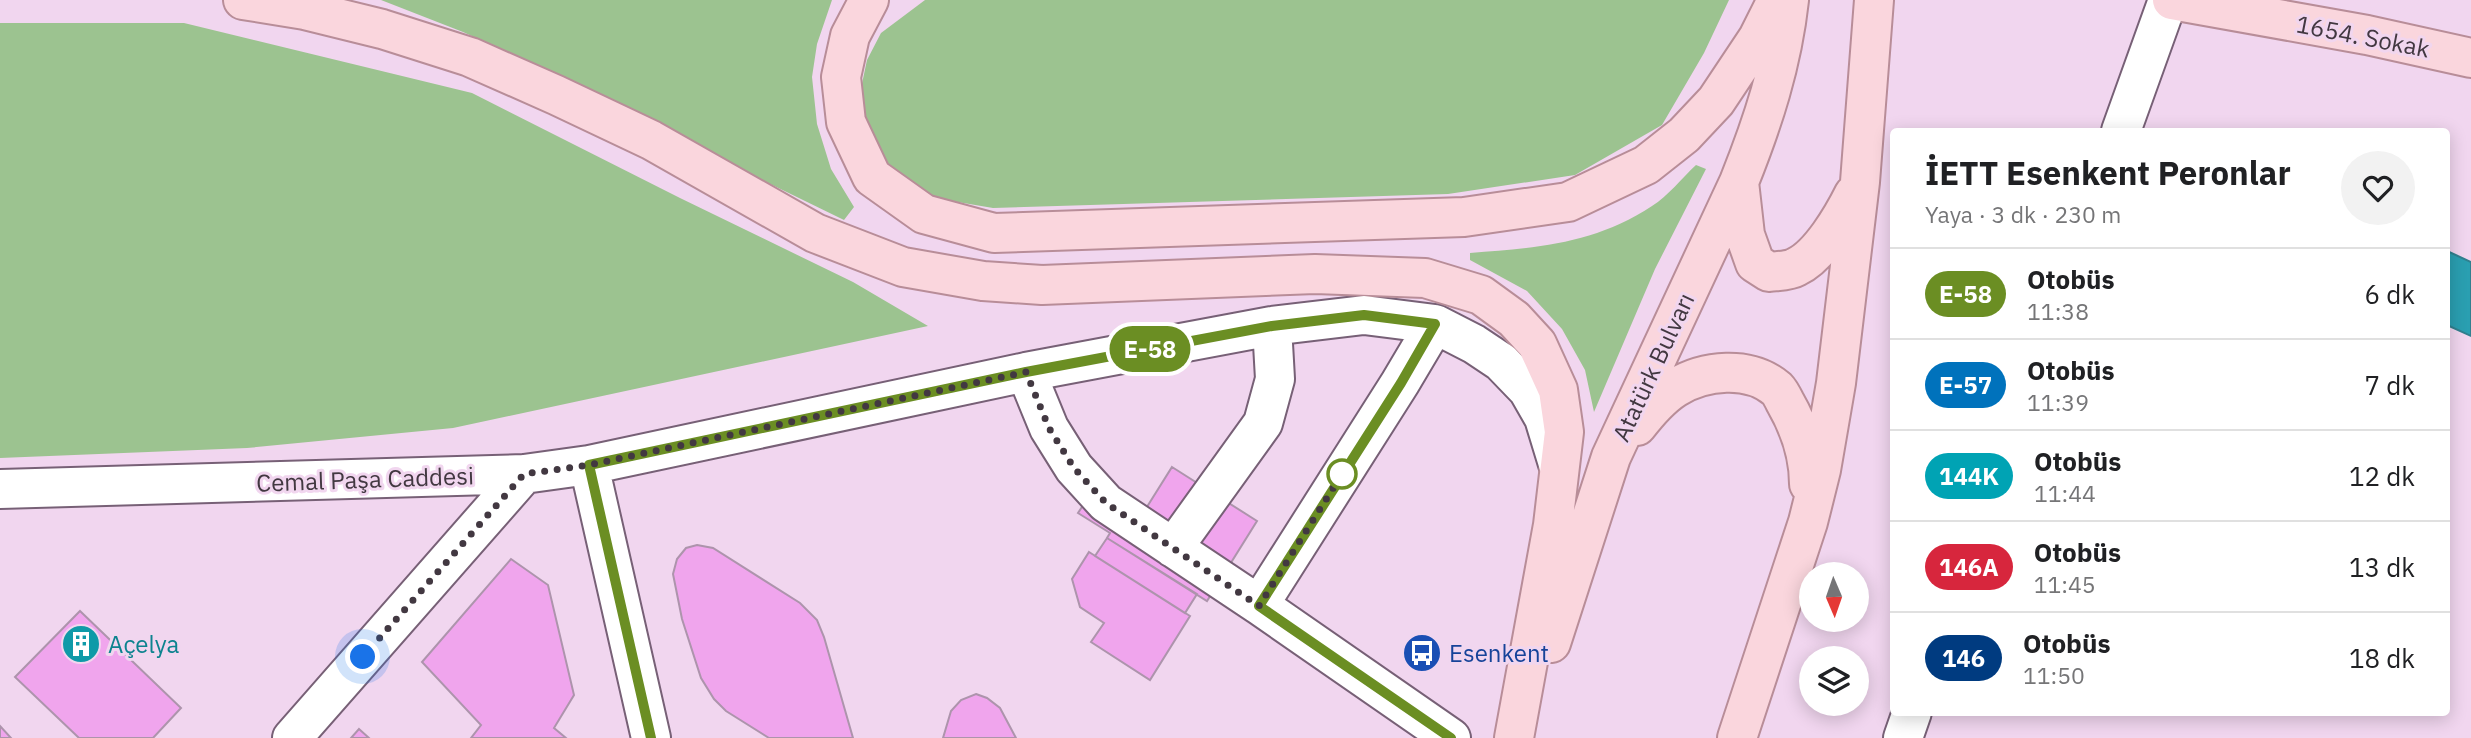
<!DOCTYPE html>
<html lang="tr">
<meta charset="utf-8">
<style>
body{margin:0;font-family:"IBM Plex Sans",sans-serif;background:#f2f2f2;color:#202124;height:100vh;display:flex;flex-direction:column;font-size:26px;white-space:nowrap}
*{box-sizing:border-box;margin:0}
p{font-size:23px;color:#757577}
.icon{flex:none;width:38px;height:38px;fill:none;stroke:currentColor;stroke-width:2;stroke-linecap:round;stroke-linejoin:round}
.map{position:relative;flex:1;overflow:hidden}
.side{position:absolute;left:1890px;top:128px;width:560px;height:588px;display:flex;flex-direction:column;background:#fff;border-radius:7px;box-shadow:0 4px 18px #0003}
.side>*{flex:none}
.badge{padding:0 14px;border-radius:23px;font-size:24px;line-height:46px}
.needle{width:46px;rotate:178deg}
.buttons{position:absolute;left:1799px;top:562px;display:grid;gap:14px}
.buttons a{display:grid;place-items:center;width:70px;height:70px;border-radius:50%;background:#fff;box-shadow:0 4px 18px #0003;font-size:35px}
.you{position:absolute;width:35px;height:35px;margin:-18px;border:5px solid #fff;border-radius:50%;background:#1a73e8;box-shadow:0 0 0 10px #1a73e833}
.map>.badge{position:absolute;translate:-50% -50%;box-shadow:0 0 0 4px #fff}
.round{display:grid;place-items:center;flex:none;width:74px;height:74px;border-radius:37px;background:#f2f2f2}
.summary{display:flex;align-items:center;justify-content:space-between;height:119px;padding:0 35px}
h1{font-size:33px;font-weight:800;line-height:52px}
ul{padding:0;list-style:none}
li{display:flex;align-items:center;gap:21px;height:91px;padding:0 35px;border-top:2px solid #e0e0e0}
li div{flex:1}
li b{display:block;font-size:26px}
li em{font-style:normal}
li .badge{min-width:77px;font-weight:700;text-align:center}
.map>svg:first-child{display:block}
.green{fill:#9cc390}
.water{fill:#2a9fb1;stroke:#31808f;stroke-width:2}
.building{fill:#f0a5ed;stroke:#ad94ac;stroke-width:2}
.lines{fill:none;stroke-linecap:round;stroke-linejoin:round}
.minor-casing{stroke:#776076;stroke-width:42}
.major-casing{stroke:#b88d98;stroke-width:42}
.minor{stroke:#fff;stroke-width:38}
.major{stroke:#fad6dd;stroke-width:38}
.line-casing{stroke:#fff;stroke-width:16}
.line{stroke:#6b8e23;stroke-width:10}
.walk{stroke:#423841;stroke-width:7;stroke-dasharray:0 12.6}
.stop-dot{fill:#fff;stroke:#6b8e23;stroke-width:3.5}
.labels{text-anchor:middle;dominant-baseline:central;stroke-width:6;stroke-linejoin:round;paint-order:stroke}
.street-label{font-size:24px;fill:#423841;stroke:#f1d6ef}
.culture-label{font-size:24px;fill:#0d838f;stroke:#f1d6ef;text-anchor:start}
.transit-label{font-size:24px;fill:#164399;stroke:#f1d6ef;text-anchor:start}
</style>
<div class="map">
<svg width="2471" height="738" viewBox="0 0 2471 738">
<rect width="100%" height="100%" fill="#f1d6ef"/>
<path class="green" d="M381,0H832L817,44L812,77L817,124L831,169L854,207L844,220L758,178L680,134L593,91L463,32Z
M925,0H1729L1704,53L1662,125L1575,175L1448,194L993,208L934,198L884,166L868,127L860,93L867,60L881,33Z
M0,23H184L472,93L680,198L853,282L928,326L453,428L247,448L0,458Z
M1696,165L1706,169L1655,269L1594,412L1585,370L1562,329L1527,291L1470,260V253C1537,248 1594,244 1652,206C1668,196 1682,178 1696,165Z"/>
<path class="water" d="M2447,251L2471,262V336L2447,325Z"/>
<path class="building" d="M1172,467L1257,521L1207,601L1107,538L1110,533L1078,513L1099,481L1145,510Z
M1107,538L1197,594L1185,613L1095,556Z
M697,545L713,548L800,603L817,620L824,637L853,738H769L726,711L714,699L701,678L682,619L673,574L677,559L686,548Z
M1089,552L1190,616L1150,680L1091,642L1104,623L1080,607L1072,579Z
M511,559L548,585L574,695L554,728L566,738H471L481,725L422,662Z
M80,611L181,708L153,738H79L15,677Z
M976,694L987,698L1000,708L1016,738H943L951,711L961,700Z
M0,726L11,738H0Z
M359,729L369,738H351Z"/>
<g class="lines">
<defs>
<path id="minor" d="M2121,131L2168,0
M1435,324L1400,383L1259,605L1451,738
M1026,372L1049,428L1074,468L1106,503L1259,605
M589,465L651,738
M0,489L524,474L589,465L1026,372L1272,326L1364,315L1435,324L1474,344L1501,362L1528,390L1544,418L1558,464
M1173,548L1263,423L1275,379L1272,326
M292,738L524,474
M1903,738L1912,712"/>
<path id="major" d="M243,0L305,10L382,29L470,57L556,95L651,140L815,233L903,267L983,281L1042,285L1315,274L1425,278L1481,295L1514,319L1537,344L1558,390L1564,432L1553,525L1514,738
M869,0L850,36L841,77L846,122L872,177L924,214L994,233L1464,217L1568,202L1646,165L1684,135L1716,101L1758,38L1777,0
M2172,0L2367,35L2471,58
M1739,182L1745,235L1755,263L1769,272C1777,271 1789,271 1796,267C1820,256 1843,216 1854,194
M1637,426C1647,413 1661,397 1675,388C1704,370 1749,365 1777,389C1780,392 1783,398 1785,402C1800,428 1809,454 1809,484
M1551,643L1611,457L1739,182C1763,122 1782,64 1789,0
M1737,738L1808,522L1821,470L1836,383L1860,182L1874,0"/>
</defs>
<use href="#minor" class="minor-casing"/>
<use href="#major" class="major-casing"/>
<use href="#minor" class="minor"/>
<use href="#major" class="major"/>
</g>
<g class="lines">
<defs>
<path id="line" d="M651,738L589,465L1026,372L1272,326L1364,315L1435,324L1401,383L1259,606L1451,738"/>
</defs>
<use href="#line" class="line-casing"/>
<use href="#line" class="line"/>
<path class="walk" d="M363,657L524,474L589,465L1026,372L1049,428L1074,468L1106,503L1259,606L1342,474"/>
</g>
<defs>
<symbol id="building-disc" viewBox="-11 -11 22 22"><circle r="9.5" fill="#0f9aa8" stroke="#f1d6ef"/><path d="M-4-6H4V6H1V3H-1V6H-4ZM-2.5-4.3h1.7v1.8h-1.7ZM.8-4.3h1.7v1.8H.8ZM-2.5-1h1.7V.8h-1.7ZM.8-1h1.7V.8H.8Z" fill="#fff"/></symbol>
<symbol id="bus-disc" viewBox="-11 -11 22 22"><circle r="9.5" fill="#1a4fb4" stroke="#f1d6ef"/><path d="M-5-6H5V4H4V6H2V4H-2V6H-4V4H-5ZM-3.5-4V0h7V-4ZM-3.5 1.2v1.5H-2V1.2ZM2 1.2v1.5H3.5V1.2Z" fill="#fff"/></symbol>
</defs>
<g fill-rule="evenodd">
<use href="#building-disc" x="59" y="622" width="44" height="44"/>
<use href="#bus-disc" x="1400" y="631" width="44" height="44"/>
</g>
<circle class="stop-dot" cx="1342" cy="474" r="14"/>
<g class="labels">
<g class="street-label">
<text transform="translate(2363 36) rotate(11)">1654. Sokak</text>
<text transform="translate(1653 367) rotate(-65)">Atatürk Bulvarı</text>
<text transform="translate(365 479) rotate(-2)">Cemal Paşa Caddesi</text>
</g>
<g class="culture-label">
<text x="108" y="644">Açelya</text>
</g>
<g class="transit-label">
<text x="1449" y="653">Esenkent</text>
</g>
</g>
</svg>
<div class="buttons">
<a><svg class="needle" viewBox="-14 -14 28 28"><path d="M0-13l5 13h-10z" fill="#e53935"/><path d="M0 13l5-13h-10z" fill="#757577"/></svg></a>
<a><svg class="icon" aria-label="layers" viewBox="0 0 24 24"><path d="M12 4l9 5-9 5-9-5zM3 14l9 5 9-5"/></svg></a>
</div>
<div class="you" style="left:363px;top:657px"></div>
<b class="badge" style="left:1150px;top:349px;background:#6b8e23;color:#fff">E-58</b>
<section class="side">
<div class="summary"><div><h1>İETT Esenkent Peronlar</h1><p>Yaya · 3 dk · 230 m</p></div><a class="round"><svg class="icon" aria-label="heart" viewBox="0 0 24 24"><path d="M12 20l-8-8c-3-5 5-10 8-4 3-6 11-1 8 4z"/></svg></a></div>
<ul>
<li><span class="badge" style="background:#6b8e23;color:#fff">E-58</span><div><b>Otobüs</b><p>11:38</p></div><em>6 dk</em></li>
<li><span class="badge" style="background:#0072bc;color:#fff">E-57</span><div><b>Otobüs</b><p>11:39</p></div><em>7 dk</em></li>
<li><span class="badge" style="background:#00a3b4;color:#fff">144K</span><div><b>Otobüs</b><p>11:44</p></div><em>12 dk</em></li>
<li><span class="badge" style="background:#d7263d;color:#fff">146A</span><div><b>Otobüs</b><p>11:45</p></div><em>13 dk</em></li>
<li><span class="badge" style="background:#003b80;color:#fff">146</span><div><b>Otobüs</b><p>11:50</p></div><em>18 dk</em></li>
</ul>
</section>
</div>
